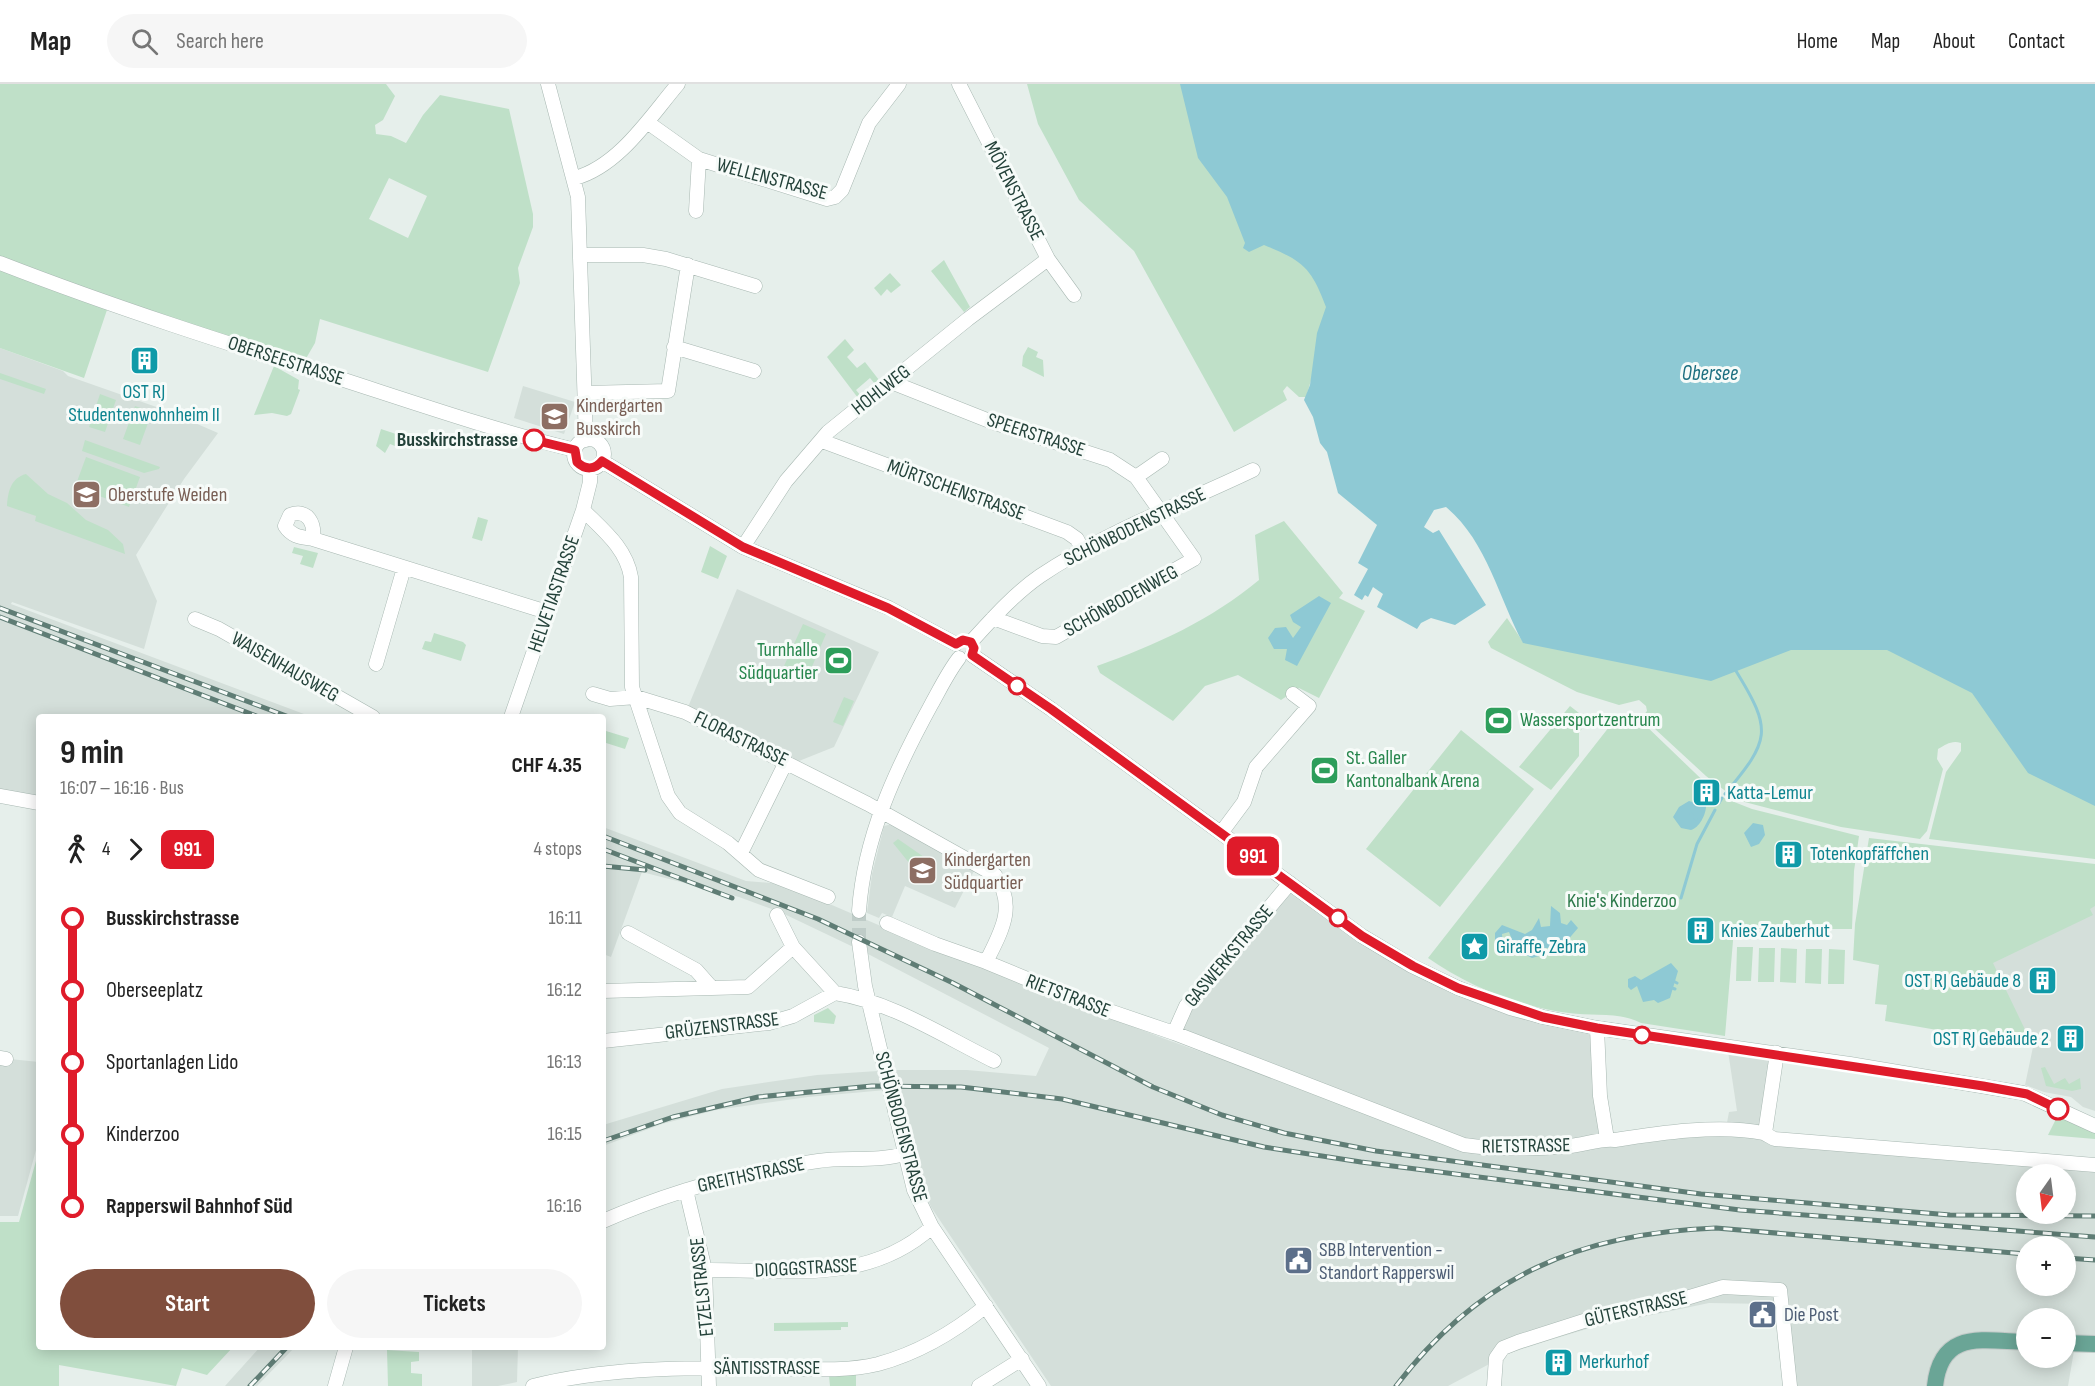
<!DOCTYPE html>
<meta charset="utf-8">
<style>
body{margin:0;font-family:"Sofia Sans Condensed",sans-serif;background:#f6f6f6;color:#222;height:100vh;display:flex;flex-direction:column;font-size:22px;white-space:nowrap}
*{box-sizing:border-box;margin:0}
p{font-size:20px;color:#767676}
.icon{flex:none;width:33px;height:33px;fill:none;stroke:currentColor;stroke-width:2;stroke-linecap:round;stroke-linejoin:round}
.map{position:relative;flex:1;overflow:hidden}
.sheet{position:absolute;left:36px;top:630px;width:570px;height:636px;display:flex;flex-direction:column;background:#fff;border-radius:6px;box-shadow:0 3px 15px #0003}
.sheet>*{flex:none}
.badge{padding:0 12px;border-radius:9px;font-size:21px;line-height:39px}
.needle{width:39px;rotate:194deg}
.fabs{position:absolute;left:2016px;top:1080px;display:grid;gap:12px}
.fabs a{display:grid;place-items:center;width:60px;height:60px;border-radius:50%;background:#fff;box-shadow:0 3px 15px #0003;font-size:30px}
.map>.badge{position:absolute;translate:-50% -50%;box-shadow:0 0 0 3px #fff}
.legs{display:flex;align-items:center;gap:9px;height:66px;padding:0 24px;font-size:20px}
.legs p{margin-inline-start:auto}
.overview{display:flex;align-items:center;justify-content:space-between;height:102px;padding:0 24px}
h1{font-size:33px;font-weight:700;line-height:45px}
.cta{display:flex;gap:12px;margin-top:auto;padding:12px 24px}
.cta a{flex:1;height:69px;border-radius:36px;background:#804e3d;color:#fff;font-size:24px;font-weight:700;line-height:69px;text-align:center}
.cta a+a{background:#f6f6f6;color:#222}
ul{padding:0 24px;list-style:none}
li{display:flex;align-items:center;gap:21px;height:72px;font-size:22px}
li i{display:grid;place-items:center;width:9px;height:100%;margin:0 8px;background:currentColor}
li i::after{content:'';width:15px;height:15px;margin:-8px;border:4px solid;border-radius:50%;background:#fff}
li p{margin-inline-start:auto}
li:first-child i{background:linear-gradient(#0000 50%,currentColor 0)}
li:last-child i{background:linear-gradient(currentColor 50%,#0000 0)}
header{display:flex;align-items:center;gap:36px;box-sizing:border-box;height:84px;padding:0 30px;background:#fff;border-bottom:2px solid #e0e0e0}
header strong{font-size:28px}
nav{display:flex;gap:33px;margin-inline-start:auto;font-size:21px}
.search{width:420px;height:54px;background:#f6f6f6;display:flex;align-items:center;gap:15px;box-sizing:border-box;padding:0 21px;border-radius:33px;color:#767676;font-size:22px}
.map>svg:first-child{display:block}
.built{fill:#d4dfda;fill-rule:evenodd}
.green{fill:#bfe0c8;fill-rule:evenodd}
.water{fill:#8ec9d4}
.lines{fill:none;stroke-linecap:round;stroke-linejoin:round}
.stream{stroke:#8ec9d4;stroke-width:3}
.minor-tunnel{stroke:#bfccc8;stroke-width:14;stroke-dasharray:14 7;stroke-linecap:butt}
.minor-casing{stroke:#a8b8b2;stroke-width:15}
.major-casing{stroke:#c2cac8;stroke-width:18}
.minor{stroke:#fff;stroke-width:14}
.major{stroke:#6aa596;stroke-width:16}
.rail-casing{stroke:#5f7d75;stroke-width:5}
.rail{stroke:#f7fbf9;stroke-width:3;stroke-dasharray:9;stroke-linecap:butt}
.line-1-casing{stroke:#fff;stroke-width:14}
.line-1{stroke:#df1b2a;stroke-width:9}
.stop-1-dot{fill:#fff;stroke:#df1b2a;stroke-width:3}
.labels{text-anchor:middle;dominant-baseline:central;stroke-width:6;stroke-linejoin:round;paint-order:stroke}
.street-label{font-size:20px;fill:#24423a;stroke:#f7fbf9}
.culture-label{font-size:20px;fill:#0d838f;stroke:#f7fbf9;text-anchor:start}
.education-label{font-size:20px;fill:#785e54;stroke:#f7fbf9;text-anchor:start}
.stop-label{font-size:20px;font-weight:bold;fill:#24423a;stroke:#f7fbf9;text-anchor:end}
.leisure-label{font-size:20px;fill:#27864d;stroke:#f7fbf9;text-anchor:start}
.park-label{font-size:20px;fill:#2d7a4b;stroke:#f7fbf9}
.service-label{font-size:20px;fill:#4e5e75;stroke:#f7fbf9;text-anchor:start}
.water-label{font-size:21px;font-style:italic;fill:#1c6f80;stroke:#f7fbf9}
</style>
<header>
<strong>Map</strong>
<div class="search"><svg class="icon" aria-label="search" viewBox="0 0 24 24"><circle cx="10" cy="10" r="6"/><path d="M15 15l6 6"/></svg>Search here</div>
<nav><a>Home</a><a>Map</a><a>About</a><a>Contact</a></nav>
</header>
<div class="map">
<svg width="2095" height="1302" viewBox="0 0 2095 1302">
<rect width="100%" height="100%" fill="#e6efeb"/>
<path class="built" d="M0,264L63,287L68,292L165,326L218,349L184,395L136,471L157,517L144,565L12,518L11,520L312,633H39V719L0,712Z
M523,302L575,318L564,350L514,334Z
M737,505L879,568L834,663L799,677L688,623Z
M892,740L975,785L955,824L905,802L892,833L882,829L879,834L867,829L872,790L884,742Z
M603,743L746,797L783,800L932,864L1165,955L1390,1035L1486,1064L1183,954L1180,931L1290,799L1435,894L1597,944L1610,1054L1726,1044L1729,1028L1737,1027L1728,967L1779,976L1768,1057L2095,1086V1254L2076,1255L2068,1302H1795L1788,1223L1769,1220L1709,1219L1590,1244L1547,1257L1510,1269L1448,1302H1051L931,1123L917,1089L897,1005L808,1013L716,1026L662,1040L603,1062V1041L722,1005L817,991L893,986H967L1036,992L1049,964L868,870L780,828L739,813L642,788L611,873L603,870ZM2026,1090H2066V1130H2026ZM2026,1162H2066V1202H2026ZM2026,1234H2066V1274H2026Z
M2095,791V1027L2083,1023L2071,1013L2044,1008L2025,1001L2033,963L1996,957L1954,863Z
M0,974L39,978V1055L18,1132H0Z
M260,1263H295L257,1302H225Z
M472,1263H518L517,1298L498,1302H472Z"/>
<path class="green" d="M0,0H386L395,12L383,36L375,41L376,50L391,52L406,59L423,31L440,11L509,25L533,130V143L518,184L520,199L488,288L320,235L315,259L301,283L109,220L84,294L0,264ZM389,94L427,112L408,154L369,135Z
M1027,0H1292L1355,151L1306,313H1299L1287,302L1283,307L1287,316L1234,348L1134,167L1079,116L1038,40Z
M944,176L970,223L964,228L931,187Z
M890,189L901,201L891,209L887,205L881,212L874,204Z
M845,255L854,266L847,273L857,284L865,278L879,296L875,300L870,294L856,306L861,312L858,314L827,273Z
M1028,263L1038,268L1036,273L1043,276L1044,293L1022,282L1023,272Z
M274,282L299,296L298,305L300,306L291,330L287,332L272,329L254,331Z
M0,289L46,305L44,310L0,295Z
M100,310L116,316L105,348L89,343Z
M135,322L152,328L140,361L123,355Z
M381,345L399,351L395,362L390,360L385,369L376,362Z
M85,356L160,383L159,385L144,389L82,367Z
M86,373L140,393L129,423L75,403Z
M26,390L48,410L67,419L86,436L108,446L123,460L125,470L35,437L36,432L7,422C8,407 11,394 26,390Z
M478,433L488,436L482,457L472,454Z
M1284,437L1343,509L1339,514L1365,527L1319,614L1299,604L1281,616L1238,591L1205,602L1173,637L1100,589L1097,582C1156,561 1211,536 1259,496L1255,451Z
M710,462L727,472L718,495L701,488Z
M294,463L318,469L313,484L300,480L303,472L292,469Z
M2095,533V775L1929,755L1946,688L1961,667V659C1951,656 1946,661 1938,665L1937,675L1943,685L1927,747L1920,755L1841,743L1737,716L1706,692L1642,633L1647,627L1646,622L1639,616L1619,621L1577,608L1491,564L1488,558L1507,534L1523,558Z
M803,540L826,550L808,592L784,582Z
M434,549L463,558L466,561L461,577L422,565L425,557L431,558Z
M844,613L854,617L843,642L833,638Z
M1570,622L1588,636L1579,649V672L1551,706L1519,683Z
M1620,629L1642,638L1719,712L1752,725L1859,752L1854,787L1852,845H1734L1725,952L1641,939C1621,928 1592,932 1569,929C1519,923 1468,902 1428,874Z
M1461,646L1534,705L1440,823L1366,765Z
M606,647L629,654L625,665L603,658Z
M1869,754L2095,780V822L2090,825L2093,831L1993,879L2031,958L2030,962L1885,937L1887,921L1875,920L1879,881L1853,876L1855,840Z
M898,755L924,773L910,780L893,759Z
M1737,863H1753L1751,897H1736Z
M1759,864H1775L1774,898H1758Z
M1781,864L1797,865L1796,899L1780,898Z
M1806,865H1822L1821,900L1805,899Z
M1829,865L1845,866L1844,900H1828Z
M828,924L836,932L834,940L814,938V931Z
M2045,983L2054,1000L2065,994L2069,1000L2080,994L2081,1005L2072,1007L2046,1002L2041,984Z
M2058,1031L2095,1046V1055L2048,1051Z
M39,1066V1263H233L207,1291L182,1284L176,1302L59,1281V1302H0V1138H19Z
M848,1238V1243H841V1246L774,1247V1239Z
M387,1266L419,1268V1277L411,1278V1289L422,1290V1302H388Z
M856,1290V1302H830L829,1292Z"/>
<path class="water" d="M1180,0H2095V722L2028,689L1972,609L1887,566H1791L1711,597L1523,559C1499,515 1487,457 1446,423L1434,426L1424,443L1433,449L1439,446L1486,521L1455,541L1431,534L1421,539L1417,545L1377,523L1383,510L1373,503L1368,513L1365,511L1362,516L1354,511L1368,485L1358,479L1377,441L1338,409L1327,368L1320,359L1313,333L1304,316L1310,301L1317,249L1326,223C1311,183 1303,177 1264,161L1249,168L1243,164L1245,159L1227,113L1198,74Z
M1319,512L1331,519L1297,582L1285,576L1287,565H1274L1268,554L1275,544L1286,543L1293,554L1301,543L1293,538L1290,531Z
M1689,717L1706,722C1706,731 1699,744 1691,746L1681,744L1673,733L1679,723Z
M1753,739L1763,741L1765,751L1759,760L1751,763L1744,749Z
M1551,822L1560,829L1561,839L1567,841L1571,836L1578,844L1566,858L1555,864H1544L1539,872L1532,874L1516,866L1509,848L1502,850L1503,863L1495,860V849L1502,841L1525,850L1532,846L1539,834L1541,843L1550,842Z
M1671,879L1678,887L1670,914L1658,919L1654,916L1643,918L1637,902L1631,906L1628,903V895L1635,892L1641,896Z"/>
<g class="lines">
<path class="stream" d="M1725,710C1770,656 1773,647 1736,587
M1719,719L1722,714
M1691,730L1696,735
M1681,814L1697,760L1715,726
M1673,897L1677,899
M1672,904L1675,905"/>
<path class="minor-tunnel" d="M859,858V827"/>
<defs>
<path id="minor" d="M548,0L578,113L586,356
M959,0L1048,175L1074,211
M647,38L699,75L827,115L835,113L842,106L869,39L899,0
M575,94C619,82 650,33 678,0
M696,127L699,75
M580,171H643L666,175L755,202
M0,179C113,223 229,260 344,296C421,321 497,347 575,366
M674,263L754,287
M891,298L992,338L1110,376L1136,393L1194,475L1056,553L1042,552L993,534
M585,309L668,307L688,181
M574 370a15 15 0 1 1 30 0a15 15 0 1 1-30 0Z
M822,357L1067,448L1077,455L1082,465
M602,377L743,463L889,524L956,560
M1136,393L1162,375
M583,426C604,447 626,464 631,493L632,603L668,712L680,729L728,759L759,786L828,813
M313,455C315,440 308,424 290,431L285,442C292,453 301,453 313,455L547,528
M743,463L786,397L828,348L968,235L1048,175
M195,535L219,545L373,633
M971,558C992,535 1014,510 1040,492C1105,448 1182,420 1253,386
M972,571L1051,625L1362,852L1412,882L1458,904L1510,924L1543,933L1597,944L1850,980L2023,1009L2095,1042
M376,580L404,484
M593,610L610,615L636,613L685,628L868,720L995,791C1017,822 1001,848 986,878
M511,633L583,426L590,398V385
M0,712L39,719
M1221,749L1244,718L1256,683L1309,622L1293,610
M741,769L786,678
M859,827C864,753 896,685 931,621C940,605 948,588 959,574
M777,831L793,863L835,909
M887,839L935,860L986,878L1083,918L1174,949L1464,1061C1498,1066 1535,1065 1569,1062C1584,1061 1601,1054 1615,1056C1659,1049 1719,1040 1763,1049C1767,1050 1771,1054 1775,1055L2095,1081
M628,849L696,886L711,903
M859,858L865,902L914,1106L932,1143L1039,1302
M603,907L748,903L793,863
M1597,944L1600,1012L1607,1055
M1174,949L1186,922L1290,799
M603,957L769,939L793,932L835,909C892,918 943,952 994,977
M0,974L6,975
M1765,1049L1777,969
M686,1106L705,1186L709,1302
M603,1137C672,1107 744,1087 818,1077C846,1073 877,1078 904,1070
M705,1186C786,1185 866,1202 932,1143
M335,1302L346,1263
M533,1302C608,1283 683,1284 760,1284C798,1284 841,1289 878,1280C919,1269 954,1248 986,1222
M979,1302L1022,1275
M1494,1302L1496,1274L1503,1264L1518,1258L1587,1236L1673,1218L1723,1203L1780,1206L1790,1302"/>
<path id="major" d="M2066,1259L2095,1260
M1935,1302C1941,1245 1983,1257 2026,1258"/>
</defs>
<use href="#minor" class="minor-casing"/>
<use href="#major" class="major-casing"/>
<use href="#minor" class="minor"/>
<use href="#major" class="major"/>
<defs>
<path id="rail" d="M0,524L289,633
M0,533L259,633
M603,752L818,835L953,899L1153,1003L1222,1031L1284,1049L1376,1067L1701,1110L1950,1131L2095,1132
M603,765L732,814
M603,782L645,786
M603,1057L673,1033L758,1013L872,1002L961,1003L1062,1015L1264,1063L1361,1078L1740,1126L2095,1153
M2066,1174L2095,1176
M250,1302L287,1263
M1396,1302C1480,1192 1580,1149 1716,1144L2026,1170"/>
</defs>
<use href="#rail" class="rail-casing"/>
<use href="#rail" class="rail"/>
</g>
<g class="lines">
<defs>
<path id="line-1" d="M534,356L575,366L577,378C585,386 595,386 602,377L743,463L888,524L956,560L963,556L971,558L974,564L972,571L1051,625L1362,852L1413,882L1458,904L1543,933L1597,944L1983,1002L2027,1010L2058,1025"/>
</defs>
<use href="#line-1" class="line-1-casing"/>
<use href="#line-1" class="line-1"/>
</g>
<defs>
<symbol id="building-square" viewBox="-11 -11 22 22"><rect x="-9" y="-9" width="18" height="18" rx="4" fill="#0f9aa8" stroke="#f7fbf9"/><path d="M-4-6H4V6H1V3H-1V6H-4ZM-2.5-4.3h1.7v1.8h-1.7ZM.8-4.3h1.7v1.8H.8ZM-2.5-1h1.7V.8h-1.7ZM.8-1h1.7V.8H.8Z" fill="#fff"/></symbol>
<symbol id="school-square" viewBox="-11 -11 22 22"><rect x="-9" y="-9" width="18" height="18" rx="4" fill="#8d6e63" stroke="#f7fbf9"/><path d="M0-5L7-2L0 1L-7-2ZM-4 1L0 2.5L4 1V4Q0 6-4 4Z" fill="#fff"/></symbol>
<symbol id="stadium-square" viewBox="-11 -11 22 22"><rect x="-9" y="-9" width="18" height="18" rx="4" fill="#2e9e5b" stroke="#f7fbf9"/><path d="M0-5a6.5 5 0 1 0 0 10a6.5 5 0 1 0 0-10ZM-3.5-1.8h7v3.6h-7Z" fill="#fff"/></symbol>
<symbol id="sight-square" viewBox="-11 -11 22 22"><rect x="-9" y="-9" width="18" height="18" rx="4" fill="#0f9aa8" stroke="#f7fbf9"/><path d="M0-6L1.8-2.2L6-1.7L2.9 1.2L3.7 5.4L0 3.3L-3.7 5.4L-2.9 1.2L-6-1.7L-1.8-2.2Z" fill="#fff"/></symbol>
<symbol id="civic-square" viewBox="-11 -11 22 22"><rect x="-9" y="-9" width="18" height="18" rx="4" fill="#5c6f8a" stroke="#f7fbf9"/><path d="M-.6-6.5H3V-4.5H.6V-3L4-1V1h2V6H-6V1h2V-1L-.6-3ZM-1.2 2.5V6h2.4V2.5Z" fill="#fff"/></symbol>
</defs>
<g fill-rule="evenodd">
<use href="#building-square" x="128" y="260" width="33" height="33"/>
<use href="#school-square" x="538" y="316" width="33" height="33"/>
<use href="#school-square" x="70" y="394" width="33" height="33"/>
<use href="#stadium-square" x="822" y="560" width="33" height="33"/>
<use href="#stadium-square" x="1482" y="620" width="33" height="33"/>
<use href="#stadium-square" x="1308" y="670" width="33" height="33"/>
<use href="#building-square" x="1690" y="692" width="33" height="33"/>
<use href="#building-square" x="1772" y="754" width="33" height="33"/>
<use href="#school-square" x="906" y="770" width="33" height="33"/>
<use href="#building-square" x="1684" y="830" width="33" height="33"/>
<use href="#sight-square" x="1458" y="846" width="33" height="33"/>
<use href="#building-square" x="2026" y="880" width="33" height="33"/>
<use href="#building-square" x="2054" y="938" width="33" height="33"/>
<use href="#civic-square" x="1282" y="1160" width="33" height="33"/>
<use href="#civic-square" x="1746" y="1214" width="33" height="33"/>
<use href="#building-square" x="1542" y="1262" width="33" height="33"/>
</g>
<g class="stop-1-dot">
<circle cx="534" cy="356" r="10"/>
<circle cx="1017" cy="602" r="8"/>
<circle cx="1338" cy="834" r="8"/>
<circle cx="1642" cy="951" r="8"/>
<circle cx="2058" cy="1025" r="10"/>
</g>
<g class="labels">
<g class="street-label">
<text transform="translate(772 95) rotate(15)">WELLENSTRASSE</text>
<text transform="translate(1014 107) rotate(63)">MÖVENSTRASSE</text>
<text transform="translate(286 277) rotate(18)">OBERSEESTRASSE</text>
<text transform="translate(881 306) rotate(-38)">HOHLWEG</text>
<text transform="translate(1036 351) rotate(18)">SPEERSTRASSE</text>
<text transform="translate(956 406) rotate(20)">MÜRTSCHENSTRASSE</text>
<text transform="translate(1135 443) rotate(-26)">SCHÖNBODENSTRASSE</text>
<text transform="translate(554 510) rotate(-71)">HELVETIASTRASSE</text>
<text transform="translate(1121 517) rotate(-29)">SCHÖNBODENWEG</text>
<text transform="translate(285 583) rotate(30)">WAISENHAUSWEG</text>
<text transform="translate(741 655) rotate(26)">FLORASTRASSE</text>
<text transform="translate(1229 872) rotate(-50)">GASWERKSTRASSE</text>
<text transform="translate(1068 912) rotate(21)">RIETSTRASSE</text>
<text transform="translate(722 942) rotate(-7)">GRÜZENSTRASSE</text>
<text transform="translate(901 1043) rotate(75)">SCHÖNBODENSTRASSE</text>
<text transform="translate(1526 1062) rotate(-1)">RIETSTRASSE</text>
<text transform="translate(751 1091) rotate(-12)">GREITHSTRASSE</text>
<text transform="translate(806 1184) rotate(-3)">DIOGGSTRASSE</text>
<text transform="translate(702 1203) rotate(-96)">ETZELSTRASSE</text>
<text transform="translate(1636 1225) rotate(-13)">GÜTERSTRASSE</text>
<text x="767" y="1284">SÄNTISSTRASSE</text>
</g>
<g class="culture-label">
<text x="144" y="308" text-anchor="middle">OST RJ<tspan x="144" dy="23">Studentenwohnheim II</tspan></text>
<text x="1727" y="709">Katta-Lemur</text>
<text x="1810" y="770">Totenkopfäffchen</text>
<text x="1721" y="847">Knies Zauberhut</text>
<text x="1496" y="863">Giraffe, Zebra</text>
<text x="2021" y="897" text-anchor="end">OST RJ Gebäude 8</text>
<text x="2049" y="955" text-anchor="end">OST RJ Gebäude 2</text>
<text x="1579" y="1278">Merkurhof</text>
</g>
<g class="education-label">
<text x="576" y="322">Kindergarten<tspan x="576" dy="23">Busskirch</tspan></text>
<text x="108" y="411">Oberstufe Weiden</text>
<text x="944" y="776">Kindergarten<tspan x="944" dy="23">Südquartier</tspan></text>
</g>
<g class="stop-label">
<text x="518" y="356">Busskirchstrasse</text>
</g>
<g class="leisure-label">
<text x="818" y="566" text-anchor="end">Turnhalle<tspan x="818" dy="23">Südquartier</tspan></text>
<text x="1520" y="636">Wassersportzentrum</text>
<text x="1346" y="674">St. Galler<tspan x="1346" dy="23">Kantonalbank Arena</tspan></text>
</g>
<g class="park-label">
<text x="1622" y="817">Knie's Kinderzoo</text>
</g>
<g class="service-label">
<text x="1319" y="1166">SBB Intervention -<tspan x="1319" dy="23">Standort Rapperswil</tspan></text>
<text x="1784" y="1231">Die Post</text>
</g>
<g class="water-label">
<text x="1710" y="289">Obersee</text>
</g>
</g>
</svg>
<div class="fabs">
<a><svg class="needle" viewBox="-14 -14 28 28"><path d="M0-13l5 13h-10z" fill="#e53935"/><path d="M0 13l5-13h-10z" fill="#767676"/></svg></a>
<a>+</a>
<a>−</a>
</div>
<b class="badge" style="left:1253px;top:772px;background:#df1b2a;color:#fff">991</b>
<section class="sheet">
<div class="overview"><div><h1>9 min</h1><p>16:07 – 16:16 · Bus</p></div><b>CHF 4.35</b></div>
<div class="legs"><svg class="icon" aria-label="walk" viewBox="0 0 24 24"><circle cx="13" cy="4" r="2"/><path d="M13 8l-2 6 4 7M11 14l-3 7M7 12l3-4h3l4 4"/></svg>4<svg class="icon" aria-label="forward" viewBox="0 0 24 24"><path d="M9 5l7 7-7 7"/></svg><b class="badge" style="background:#df1b2a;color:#fff">991</b><p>4 stops</p></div>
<ul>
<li><i style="color:#df1b2a"></i><b>Busskirchstrasse</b><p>16:11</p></li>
<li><i style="color:#df1b2a"></i><span>Oberseeplatz</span><p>16:12</p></li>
<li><i style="color:#df1b2a"></i><span>Sportanlagen Lido</span><p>16:13</p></li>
<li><i style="color:#df1b2a"></i><span>Kinderzoo</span><p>16:15</p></li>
<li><i style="color:#df1b2a"></i><b>Rapperswil Bahnhof Süd</b><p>16:16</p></li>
</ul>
<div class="cta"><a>Start</a><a>Tickets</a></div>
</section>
</div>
